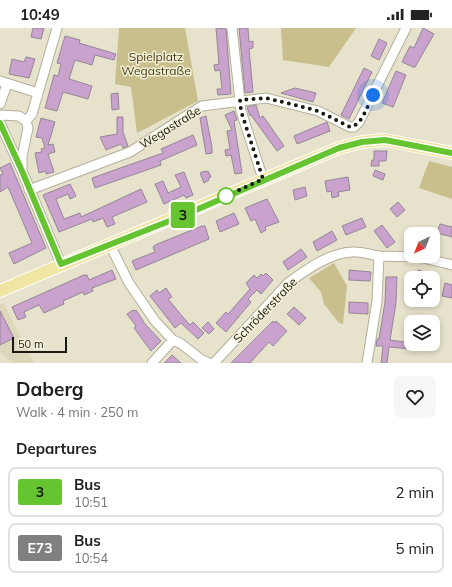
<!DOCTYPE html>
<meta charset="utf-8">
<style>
body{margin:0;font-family:Mulish,sans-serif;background:#f6f6f6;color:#222;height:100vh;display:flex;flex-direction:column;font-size:15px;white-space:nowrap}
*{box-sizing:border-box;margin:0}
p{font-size:13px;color:#767676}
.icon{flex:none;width:22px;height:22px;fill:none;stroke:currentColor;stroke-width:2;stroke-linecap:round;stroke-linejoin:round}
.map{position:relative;height:335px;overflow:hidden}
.drawer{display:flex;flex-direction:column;background:#fff;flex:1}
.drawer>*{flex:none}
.badge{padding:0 8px;border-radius:3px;font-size:14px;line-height:26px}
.needle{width:26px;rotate:223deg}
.fabs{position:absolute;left:404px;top:199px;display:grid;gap:8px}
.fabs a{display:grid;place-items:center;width:36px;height:36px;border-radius:8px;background:#fff;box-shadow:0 2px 6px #0003;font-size:20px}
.scale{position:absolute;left:12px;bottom:10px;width:55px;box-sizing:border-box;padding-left:4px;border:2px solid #1b1a12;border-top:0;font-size:11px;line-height:14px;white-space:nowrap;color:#1b1a12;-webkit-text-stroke:3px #f3efd8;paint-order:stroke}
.you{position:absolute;width:20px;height:20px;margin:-10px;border:3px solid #fff;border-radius:50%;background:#1a73e8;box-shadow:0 0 0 6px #1a73e833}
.map>.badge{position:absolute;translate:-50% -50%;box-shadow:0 0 0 2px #fff}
h2{padding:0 16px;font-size:15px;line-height:36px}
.round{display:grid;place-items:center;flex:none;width:42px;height:42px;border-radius:8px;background:#f6f6f6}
.headline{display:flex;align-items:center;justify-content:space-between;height:68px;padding:0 16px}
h1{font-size:19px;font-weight:700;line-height:30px}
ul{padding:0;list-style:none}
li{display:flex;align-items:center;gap:12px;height:50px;margin:0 8px 6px;padding:0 8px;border:2px solid #e0e0e0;border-radius:8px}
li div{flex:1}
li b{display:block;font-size:15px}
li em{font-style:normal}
li .badge{min-width:44px;font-weight:700;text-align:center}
.status{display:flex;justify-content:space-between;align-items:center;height:28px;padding:0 20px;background:#fff;direction:ltr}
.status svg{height:11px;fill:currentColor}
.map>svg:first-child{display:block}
.built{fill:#dcd7ba}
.green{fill:#c9bf8c}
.building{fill:#c9a3cd;stroke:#958697}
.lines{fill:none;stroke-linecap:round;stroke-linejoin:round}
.minor-casing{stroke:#b3af99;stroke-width:11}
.major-casing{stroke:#fff;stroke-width:14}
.minor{stroke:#fff;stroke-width:9}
.major{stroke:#f1e5a4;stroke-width:12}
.line-casing{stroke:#fff;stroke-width:9}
.line{stroke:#66c430;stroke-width:6}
.walk{stroke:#1b1a12;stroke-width:4;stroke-dasharray:0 7.2}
.stop-dot{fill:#fff;stroke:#66c430;stroke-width:2}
.labels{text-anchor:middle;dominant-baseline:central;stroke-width:3;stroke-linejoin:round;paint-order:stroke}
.park-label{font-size:12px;fill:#443d11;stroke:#f3efd8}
.street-label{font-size:12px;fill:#1b1a12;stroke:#f3efd8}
</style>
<div class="status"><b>10:49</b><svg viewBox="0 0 49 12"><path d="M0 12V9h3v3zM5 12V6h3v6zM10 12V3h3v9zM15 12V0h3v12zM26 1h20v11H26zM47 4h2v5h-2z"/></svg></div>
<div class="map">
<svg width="452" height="335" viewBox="0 0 452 335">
<rect width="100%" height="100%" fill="#e6e2cb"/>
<path class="built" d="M3,275L34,335H13L0,325V276Z"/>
<path class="green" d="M119,0H185L198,73L137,105L131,59L115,56Z
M281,0H356L329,39L283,32Z
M429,133L452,139V171L419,160Z
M334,235L347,258L343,296L339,295L324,276L321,264L309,250Z"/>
<path class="building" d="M33,0H44L41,11L31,9Z
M216,0L226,1L231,66L218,67L217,61H222L220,42L215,43L214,37L219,36Z
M239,0H248L249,14L253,13V20L249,21L253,64L245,65Z
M423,0L434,6L415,39H413L402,34L410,18L414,20Z
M65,8L80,12L79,15L116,26L114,32L95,27L92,37L75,32L69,51L92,58L88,71L63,64L57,83L45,80L54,47L58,48L61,36L57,35Z
M379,11L387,15L379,32L371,28Z
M26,29L35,31L29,50L9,46L12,31L24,34Z
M364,40L372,44L349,91L341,87Z
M396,43L406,47L393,79L382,75Z
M295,60L316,65L313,74L281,65Z
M118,65L119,81L112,82L111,66Z
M256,77L260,90L263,88L284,118L277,123L251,87L250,88L247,79Z
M234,83L237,92L234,93L242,145L235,146L231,127L226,128L225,122L230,121L227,103L232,102L225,87Z
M206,88L212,119V125L206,126L200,90Z
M117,89H123V104L128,118L123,120L121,116L106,122L100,109L117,106Z
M41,90L55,94L48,117L53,116L55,124L48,126L54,144L46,146V143L39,145L35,125L42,124L41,121L45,120L42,110L36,109Z
M327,94L330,103L297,116L294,108Z
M193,107L197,117L160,133L161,137L95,160L92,150L163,125L161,121Z
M374,123H387L386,133H379V138H371L372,132H374Z
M10,135L46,220L14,236L9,225L32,215L8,159L0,164V147L3,146L0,140Z
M375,142L385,146L383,152L373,148Z
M205,143L206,144L208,143L211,149L208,150L209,152L204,155L200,145Z
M184,144L193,167L186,170L184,167L164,176L155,156L163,153L168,165L181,159L175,147Z
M348,149L350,162L338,164L339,168L332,170L331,163L327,164L325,153Z
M70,156L76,168L70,171L68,166L56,171L64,191L80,185L81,189L141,161L147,174L112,189L115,196L107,199L103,190L93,194L92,191L59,204L43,167Z
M305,159L307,168L295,172L293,162Z
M267,171L279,194L265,199L266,202L261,205L255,191L251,193L245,180Z
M398,174L405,182L397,189L390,181Z
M234,185L239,196L220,204L216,193Z
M362,190L366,199L346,207L342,198Z
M440,196L452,199V209L437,205Z
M382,197L395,214L387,220L374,203Z
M202,198H205L209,211L136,242L132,233L155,224L153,219L155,217Z
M332,203L337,212L317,223L313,214Z
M301,221L307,229L288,242L283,234Z
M112,242L116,251L92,260L93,263L84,267L83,264L63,273L64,276L44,285L39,277L24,284L26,289L18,292L12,279L84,247H87L89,252Z
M349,242L371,244L370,253L349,252Z
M418,242L428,245L427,250H416Z
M266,245L273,252L261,266L257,262L248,271L251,274L226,304L216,295L226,284L228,286L250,261L246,255L254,247L257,250L261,246L263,248Z
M386,249H397L396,275L390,312L411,315V321L389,319L387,335H381L383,318H376L377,311H379L385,274Z
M445,255L452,257V270L442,268Z
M166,260L172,269L168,271L182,288L190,297L193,294L204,305L198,311L181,295L175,300L150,268L157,262L159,265Z
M349,274L368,275V286L349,285Z
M294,279L306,290L299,297L287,286Z
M133,282L134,283L136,282L145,296L161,313L151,323L134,300L136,298L127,286Z
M0,283L14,310L0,317Z
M273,293L275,295L276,293L287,303L273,318L269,314L250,335H231Z
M208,294L214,301L209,306L202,300Z
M172,327L181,335H164Z"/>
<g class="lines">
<defs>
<path id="minor" d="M232,0L241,83L263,151
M0,53L38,65
M0,76L7,56
M0,87L19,88L26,93L28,100L22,129V141
M26,93L32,86L57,0
M0,95L22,143L61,236
M29,162L130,124L202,78L266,70L318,83L350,99H354L359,94L406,0
M110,217L129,255L155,293L173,312L180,315L202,332L209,335
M379,228L419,229L452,237
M152,335L173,312
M214,335L288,255C306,242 329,225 352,224C360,223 371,227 379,228L377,273L367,335"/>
<path id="major" d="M0,263L339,120L362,114L385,112L452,125"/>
</defs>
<use href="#minor" class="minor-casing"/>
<use href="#major" class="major-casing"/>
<use href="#minor" class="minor"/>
<use href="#major" class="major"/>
</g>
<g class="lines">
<defs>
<path id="line" d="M0,95L22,143L61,236L182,188L339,120L362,114L385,112L452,125"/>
</defs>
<use href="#line" class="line-casing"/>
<use href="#line" class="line"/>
<path class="walk" d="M226,168L263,151L241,83L240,72L266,70L295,77L318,83L350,99C362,98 368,76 373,67"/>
</g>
<circle class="stop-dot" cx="226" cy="168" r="8"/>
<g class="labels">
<g class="park-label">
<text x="156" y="28">Spielplatz<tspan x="156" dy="14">Wegastraße</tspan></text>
</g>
<g class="street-label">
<text transform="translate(170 99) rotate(-32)">Wegastraße</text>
<text transform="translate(265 282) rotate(-46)">Schröderstraße</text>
</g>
</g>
</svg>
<div class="fabs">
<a><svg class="needle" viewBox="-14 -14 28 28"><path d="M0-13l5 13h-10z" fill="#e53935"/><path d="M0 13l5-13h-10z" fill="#767676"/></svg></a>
<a><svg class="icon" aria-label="locate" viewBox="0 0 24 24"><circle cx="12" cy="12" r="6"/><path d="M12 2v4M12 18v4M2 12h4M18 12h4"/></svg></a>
<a><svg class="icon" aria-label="layers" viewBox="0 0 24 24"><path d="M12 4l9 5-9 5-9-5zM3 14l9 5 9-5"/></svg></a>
</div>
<div class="scale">50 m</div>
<div class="you" style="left:373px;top:67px"></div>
<b class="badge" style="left:183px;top:187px;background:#66c430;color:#111">3</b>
</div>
<section class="drawer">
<div class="headline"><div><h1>Daberg</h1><p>Walk · 4 min · 250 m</p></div><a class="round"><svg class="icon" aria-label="heart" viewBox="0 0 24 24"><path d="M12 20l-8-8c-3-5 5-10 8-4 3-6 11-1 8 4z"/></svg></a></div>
<h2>Departures</h2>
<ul>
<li><span class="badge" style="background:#66c430;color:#111">3</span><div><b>Bus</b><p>10:51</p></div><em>2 min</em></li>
<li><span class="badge" style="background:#808080;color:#fff">E73</span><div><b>Bus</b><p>10:54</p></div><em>5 min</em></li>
</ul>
</section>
